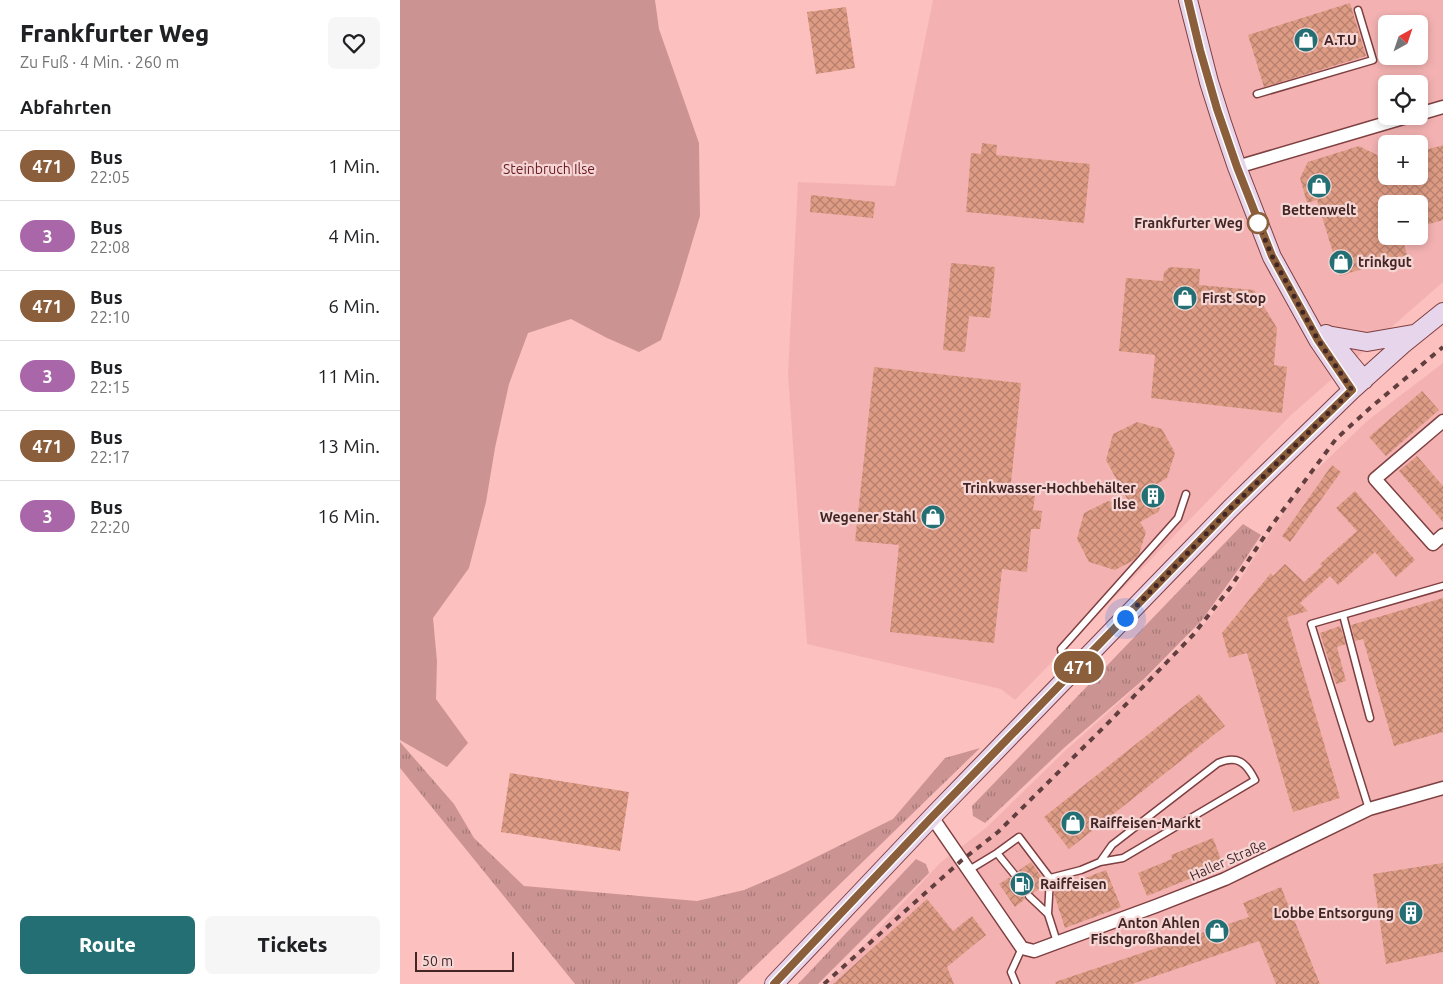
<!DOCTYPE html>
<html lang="de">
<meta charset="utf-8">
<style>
body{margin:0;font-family:Ubuntu,sans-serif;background:#f6f6f6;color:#202124;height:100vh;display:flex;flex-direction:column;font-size:19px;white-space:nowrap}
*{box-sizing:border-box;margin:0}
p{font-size:16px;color:#757577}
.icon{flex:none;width:28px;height:28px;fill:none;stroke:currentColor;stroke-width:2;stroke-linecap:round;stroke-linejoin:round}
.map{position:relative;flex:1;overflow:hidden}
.details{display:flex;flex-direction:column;background:#fff;width:400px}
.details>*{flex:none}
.badge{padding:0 10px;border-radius:16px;font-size:18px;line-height:32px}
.needle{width:32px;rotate:40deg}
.tools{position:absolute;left:978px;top:15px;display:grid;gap:10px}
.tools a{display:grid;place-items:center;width:50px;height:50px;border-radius:8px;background:#fff;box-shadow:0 2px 8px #0003;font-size:25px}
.scale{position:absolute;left:15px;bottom:12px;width:99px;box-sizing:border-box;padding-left:5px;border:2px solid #422525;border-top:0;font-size:14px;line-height:18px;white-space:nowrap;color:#422525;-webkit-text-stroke:4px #f5d6d5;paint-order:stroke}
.you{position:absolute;width:25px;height:25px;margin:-12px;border:4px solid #fff;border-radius:50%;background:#1a73e8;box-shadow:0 0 0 8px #1a73e833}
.map>.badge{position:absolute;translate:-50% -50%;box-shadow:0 0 0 2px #fff}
h2{padding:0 20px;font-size:19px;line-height:45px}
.round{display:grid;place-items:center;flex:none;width:52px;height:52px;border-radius:8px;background:#f6f6f6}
.head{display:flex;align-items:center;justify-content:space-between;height:85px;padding:0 20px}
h1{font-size:24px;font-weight:800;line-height:38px}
.button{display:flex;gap:10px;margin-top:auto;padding:10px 20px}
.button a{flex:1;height:58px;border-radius:8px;background:#246f73;color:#fff;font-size:20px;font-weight:800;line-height:58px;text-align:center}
.button a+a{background:#f6f6f6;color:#202124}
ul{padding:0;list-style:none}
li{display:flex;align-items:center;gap:15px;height:70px;padding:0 20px;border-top:1px solid #e0e0e0}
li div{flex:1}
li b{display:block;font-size:19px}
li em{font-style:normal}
li .badge{min-width:55px;font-weight:700;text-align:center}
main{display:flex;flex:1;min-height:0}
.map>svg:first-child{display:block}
.built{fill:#f3b2b1;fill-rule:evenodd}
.grass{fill:url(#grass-tufts)}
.park{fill:#cb9493}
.building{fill:url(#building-cross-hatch)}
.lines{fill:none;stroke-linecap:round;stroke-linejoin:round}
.service-casing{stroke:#7e3f40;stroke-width:9}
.minor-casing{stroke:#7e3f40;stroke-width:15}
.secondary-casing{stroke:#7e3f40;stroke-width:20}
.service{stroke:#fff;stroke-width:6}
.minor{stroke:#fff;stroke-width:12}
.secondary{stroke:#e7d5eb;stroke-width:18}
.rail{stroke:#623f3f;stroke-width:4;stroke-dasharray:6 6;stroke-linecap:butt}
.line-casing{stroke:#fff;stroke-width:11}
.line{stroke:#8b5e3c;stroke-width:8}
.walk{stroke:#422525;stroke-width:5;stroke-dasharray:0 9}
.stop-dot{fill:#fff;stroke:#8b5e3c;stroke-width:2.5}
.labels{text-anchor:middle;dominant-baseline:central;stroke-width:4.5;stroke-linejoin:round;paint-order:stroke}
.poi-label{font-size:14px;font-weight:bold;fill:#422525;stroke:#f5d6d5;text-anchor:start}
.park-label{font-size:14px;fill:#691921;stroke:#f5d6d5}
.stop-label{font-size:14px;font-weight:bold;fill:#422525;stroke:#f5d6d5;text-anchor:end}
.street-label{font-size:14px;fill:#422525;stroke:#f5d6d5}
</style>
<main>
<section class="details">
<div class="head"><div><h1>Frankfurter Weg</h1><p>Zu Fuß · 4 Min. · 260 m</p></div><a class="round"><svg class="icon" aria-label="heart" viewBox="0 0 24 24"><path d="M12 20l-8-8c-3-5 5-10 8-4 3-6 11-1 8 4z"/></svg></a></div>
<h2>Abfahrten</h2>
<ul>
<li><span class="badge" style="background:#8b5e3c;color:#fff">471</span><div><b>Bus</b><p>22:05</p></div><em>1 Min.</em></li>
<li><span class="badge" style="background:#a967aa;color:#fff">3</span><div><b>Bus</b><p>22:08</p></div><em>4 Min.</em></li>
<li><span class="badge" style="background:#8b5e3c;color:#fff">471</span><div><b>Bus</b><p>22:10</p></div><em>6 Min.</em></li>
<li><span class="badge" style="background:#a967aa;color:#fff">3</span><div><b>Bus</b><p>22:15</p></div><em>11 Min.</em></li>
<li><span class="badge" style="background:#8b5e3c;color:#fff">471</span><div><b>Bus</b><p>22:17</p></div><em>13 Min.</em></li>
<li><span class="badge" style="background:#a967aa;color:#fff">3</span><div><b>Bus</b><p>22:20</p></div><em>16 Min.</em></li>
</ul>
<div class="button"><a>Route</a><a>Tickets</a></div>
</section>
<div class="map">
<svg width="1043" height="984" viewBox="0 0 1043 984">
<defs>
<pattern id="grass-tufts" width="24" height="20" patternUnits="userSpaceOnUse" patternTransform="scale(1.25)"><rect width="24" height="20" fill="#cb9493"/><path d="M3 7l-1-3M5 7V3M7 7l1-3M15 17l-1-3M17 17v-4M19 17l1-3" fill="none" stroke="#a67978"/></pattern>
<pattern id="building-cross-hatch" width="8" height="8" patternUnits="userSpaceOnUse" patternTransform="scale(1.25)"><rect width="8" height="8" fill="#df9c85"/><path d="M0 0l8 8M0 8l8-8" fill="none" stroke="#b67f6d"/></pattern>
</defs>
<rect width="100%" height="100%" fill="#fcc0bf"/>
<path class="built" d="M533,0H1043V282L891,415L615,700L601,689L407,644L388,374L398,182L495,186ZM986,24H1019V56H986ZM986,84H1019V116H986ZM986,144H1019V176H986ZM986,204H1019V236H986Z
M1043,363V984H428L540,863L586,828L666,750L794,636L834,589L903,483L967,421Z"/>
<path class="grass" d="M843,524L861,535L840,567L802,620L744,679L665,747L585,823L573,816L572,806Z
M0,742L54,804L74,838L124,886L297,901L344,890L386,872L493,819L545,758L580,748L337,984H175L0,768Z
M516,859L526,864L529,873L418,984H398Z"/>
<path class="park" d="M0,0H255L259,29L299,143L300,216L279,286L261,340L239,352L207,338L171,319L128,333L109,384L95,448L86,502L69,568L33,618L37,661L36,699L68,743L47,767L0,740Z"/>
<path class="building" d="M950,3L966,56L864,87L848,35Z
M446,7L455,68L416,74L407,12Z
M582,143L597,145L596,155L690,164L684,223L566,212L571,153L581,154Z
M1043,145V220L1019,227V204H986V236H1002L1007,255L940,276L917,200L907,203L900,178L908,162L959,146L977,155L983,176H1019V152Z
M411,195L475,202L473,218L410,212Z
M551,263L595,267L590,318L569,316L565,352L543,350Z
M770,267L800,269L799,285L854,290L877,328L874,365L887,367L882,413L751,398L755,355L719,351L726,278L763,281L764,272Z
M474,367L621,383L610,493L635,496L633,510L642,511L640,529H631L627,572L602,569L594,643L490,632L499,545L455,541Z
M1022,391L1039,410L986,456L969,437Z
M737,422L762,429L775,453L767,478L755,485L763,502L758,512L740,522L746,532L739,554L734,560L715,570L689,562L677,539L684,513L708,501L732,508L706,460L713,434Z
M1017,456L1043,486V522L999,471Z
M932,465L941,472L890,542L882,536Z
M955,491L1015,560L996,577L975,552L938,585L930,576L900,603L908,611L887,617L940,798L893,812L847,653L829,658L822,633L871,573L873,576L885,564L904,582L922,566L920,564L957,531L936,508Z
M1043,598V732L994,746L963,639L955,641L951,625Z
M940,626L946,644L937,647L946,681L936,684L920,633Z
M799,694L825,726L669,849L644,817Z
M110,773L229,792L220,851L101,832Z
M813,838L822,862L798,872L799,875L747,896L738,873L772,859L771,855Z
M631,862L645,882V885L633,893L630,891L626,892L624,895L625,899L615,907L599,884L610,877L613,879L617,878L619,875L618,871Z
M1043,863V952L986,964L973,874Z
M706,870L721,907L665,928L654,894V890Z
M881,887L920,984H876L859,941L732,984H656L655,982L849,917L843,903Z
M527,899L553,931L572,916L586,935L547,967L554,984H433Z"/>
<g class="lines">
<defs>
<path id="service" d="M857,94L973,60L958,10
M943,615L970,718
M671,671L664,664L661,649L778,518L786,494
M969,809L911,624L1043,586
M597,853L614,874
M569,870L597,853L619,837L650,878L648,914
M650,878L681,870L700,862L712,845L818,763C837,755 846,762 855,780L723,858L700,862
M629,896L648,914L657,942
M616,984L611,972L622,948"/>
<path id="minor" d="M1019,114L1043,107
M837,167L1010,116
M1043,421L975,479L1033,544L1043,535
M532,817L622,948L634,951L756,906L825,879L969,809L1043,788"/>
<path id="secondary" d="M788,0L809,82L822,123L837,167L872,257L918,340L952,390
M926,334L964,380
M927,335L967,342L1013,334
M374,984L532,817L830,509L952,390L1002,345L1043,312"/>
</defs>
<use href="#service" class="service-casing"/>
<use href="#minor" class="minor-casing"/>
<use href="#secondary" class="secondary-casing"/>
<use href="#service" class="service"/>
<use href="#minor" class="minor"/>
<use href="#secondary" class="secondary"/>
<path class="rail" d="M424,984L562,860L598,832L709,722L793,635L830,588L872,525L936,439L970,408L1043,347"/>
</g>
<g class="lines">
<defs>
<path id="line" d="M374,984L532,817L830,509L952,390L918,340L872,256L837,167L817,109L800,50L788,0"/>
</defs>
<use href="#line" class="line-casing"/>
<use href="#line" class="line"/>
<path class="walk" d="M725,618L830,509L952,390L918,340L872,256L858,223"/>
</g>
<defs>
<symbol id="shop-disc" viewBox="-11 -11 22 22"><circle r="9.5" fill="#246f73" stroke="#f5d6d5"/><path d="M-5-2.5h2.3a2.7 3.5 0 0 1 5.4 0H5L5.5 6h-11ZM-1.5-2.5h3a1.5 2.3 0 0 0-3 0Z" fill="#fff"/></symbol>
<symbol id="building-disc" viewBox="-11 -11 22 22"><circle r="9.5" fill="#246f73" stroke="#f5d6d5"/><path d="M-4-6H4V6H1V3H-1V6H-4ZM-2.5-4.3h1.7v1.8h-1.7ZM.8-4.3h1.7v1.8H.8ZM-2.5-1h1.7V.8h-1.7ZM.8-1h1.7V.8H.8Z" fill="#fff"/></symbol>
<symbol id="fuel-disc" viewBox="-11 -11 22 22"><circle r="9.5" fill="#246f73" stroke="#f5d6d5"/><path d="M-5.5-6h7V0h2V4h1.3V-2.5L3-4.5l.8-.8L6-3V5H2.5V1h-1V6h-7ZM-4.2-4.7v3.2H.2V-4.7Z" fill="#fff"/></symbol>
</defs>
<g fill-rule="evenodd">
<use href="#shop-disc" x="892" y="26" width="28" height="28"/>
<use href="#shop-disc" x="905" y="172" width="28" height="28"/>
<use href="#shop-disc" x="927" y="248" width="28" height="28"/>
<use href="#shop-disc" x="771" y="284" width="28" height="28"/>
<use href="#building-disc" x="739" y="482" width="28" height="28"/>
<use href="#shop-disc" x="519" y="503" width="28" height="28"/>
<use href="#shop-disc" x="659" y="809" width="28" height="28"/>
<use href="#fuel-disc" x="608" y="870" width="28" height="28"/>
<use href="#building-disc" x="997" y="899" width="28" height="28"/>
<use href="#shop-disc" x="803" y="917" width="28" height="28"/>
</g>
<circle class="stop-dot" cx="858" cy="223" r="10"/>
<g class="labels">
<g class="poi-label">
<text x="924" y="40">A.T.U</text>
<text x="919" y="210" text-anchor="middle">Bettenwelt</text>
<text x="958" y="262">trinkgut</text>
<text x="802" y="298">First Stop</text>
<text x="736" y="488" text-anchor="end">Trinkwasser-Hochbehälter<tspan x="736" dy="16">Ilse</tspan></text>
<text x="516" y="517" text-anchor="end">Wegener Stahl</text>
<text x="690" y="823">Raiffeisen-Markt</text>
<text x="640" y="884">Raiffeisen</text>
<text x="994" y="913" text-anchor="end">Lobbe Entsorgung</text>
<text x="800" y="923" text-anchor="end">Anton Ahlen<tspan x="800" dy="16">Fischgroßhandel</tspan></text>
</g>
<g class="park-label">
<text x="149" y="169">Steinbruch Ilse</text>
</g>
<g class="stop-label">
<text x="843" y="223">Frankfurter Weg</text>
</g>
<g class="street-label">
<text transform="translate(828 860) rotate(-24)">Haller Straße</text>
</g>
</g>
</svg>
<div class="tools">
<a><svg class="needle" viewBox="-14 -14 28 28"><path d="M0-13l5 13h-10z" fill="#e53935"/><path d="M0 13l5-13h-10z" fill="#757577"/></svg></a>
<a><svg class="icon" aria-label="locate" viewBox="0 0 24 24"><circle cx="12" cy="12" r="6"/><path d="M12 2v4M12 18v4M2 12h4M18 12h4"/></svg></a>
<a>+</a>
<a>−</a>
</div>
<div class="scale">50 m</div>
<div class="you" style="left:725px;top:618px"></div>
<b class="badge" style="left:679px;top:667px;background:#8b5e3c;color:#fff">471</b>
</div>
</main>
